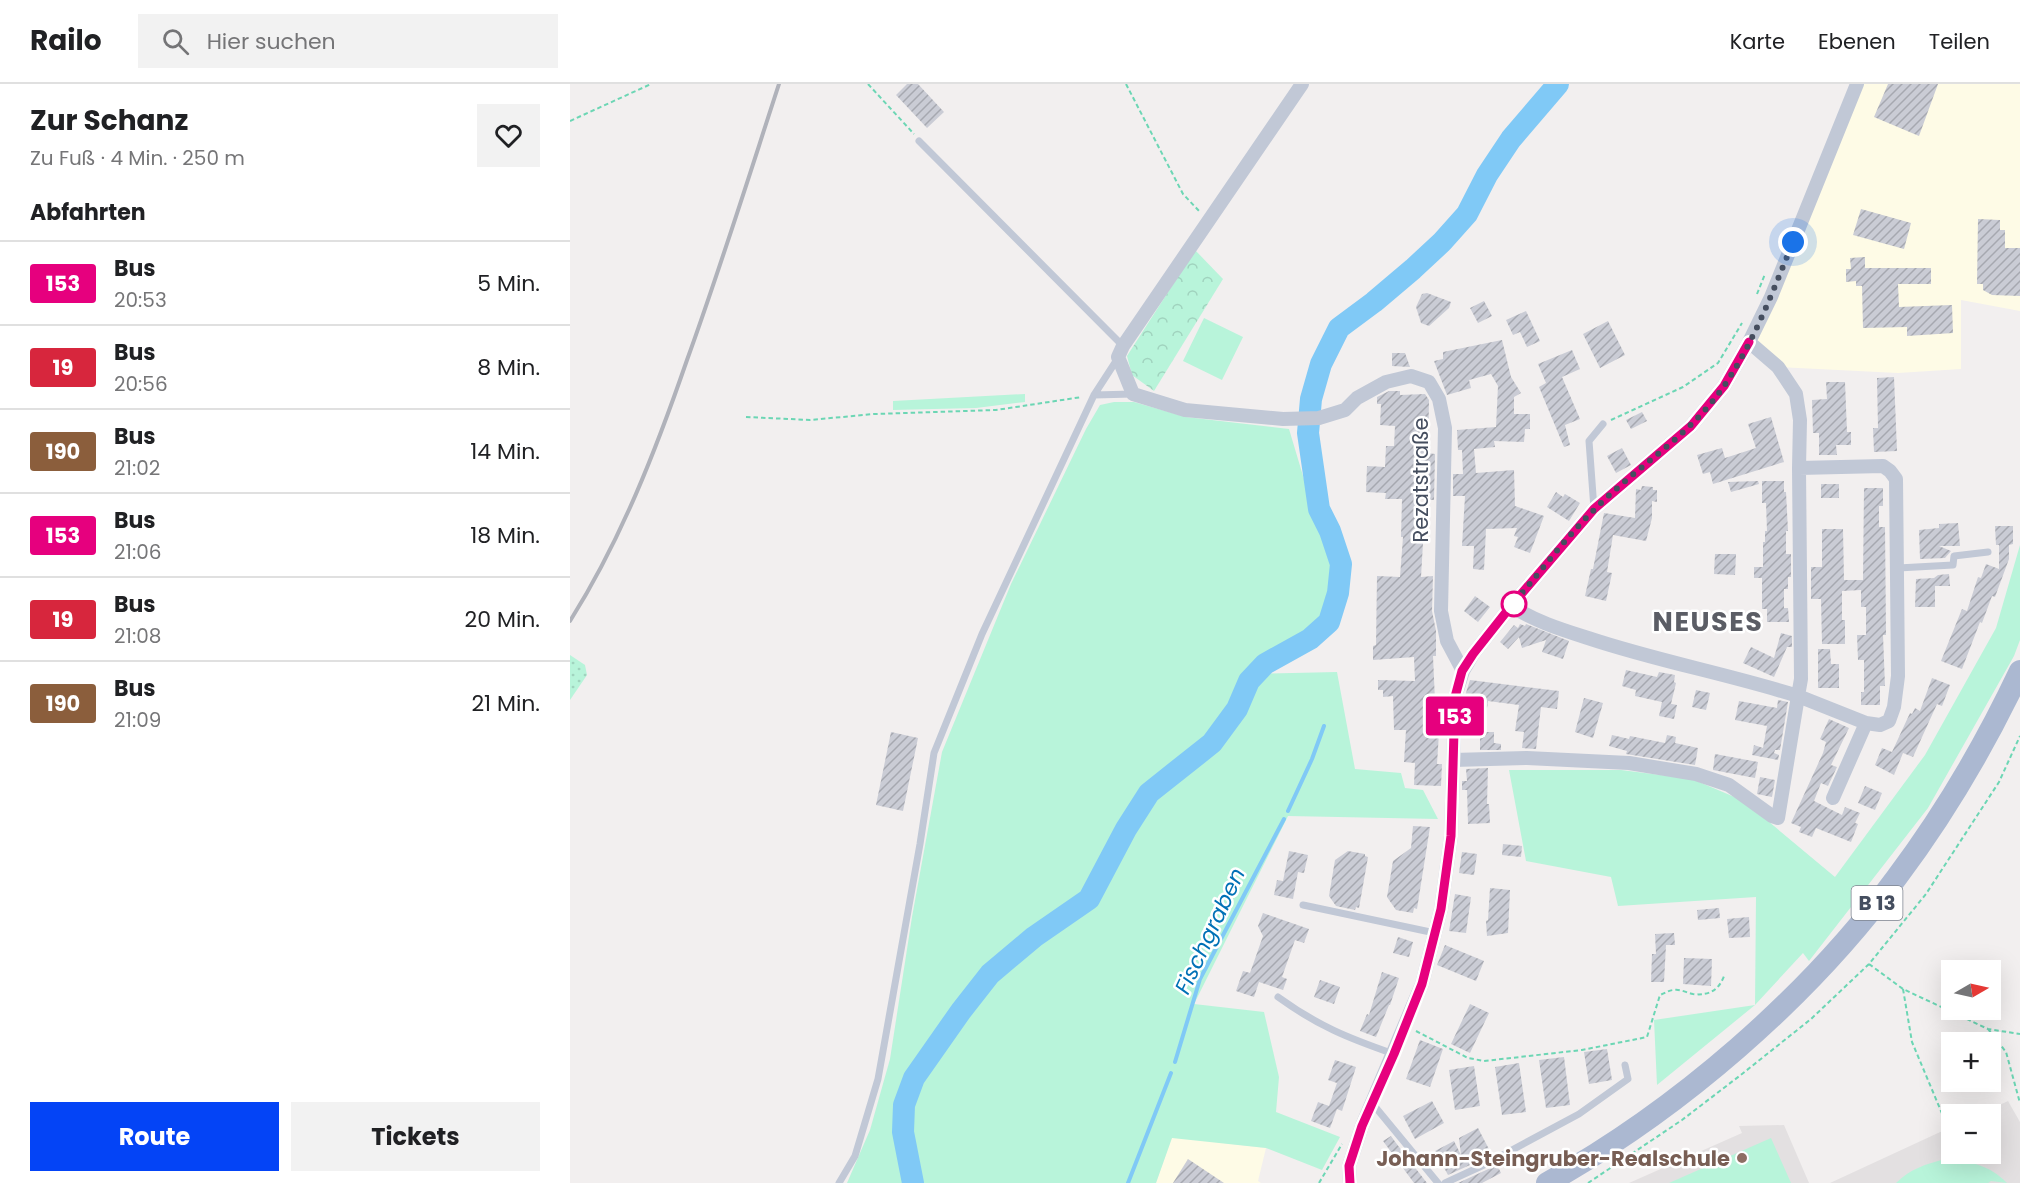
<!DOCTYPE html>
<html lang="de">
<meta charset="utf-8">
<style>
body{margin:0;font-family:Poppins,sans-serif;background:#f2f2f2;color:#202124;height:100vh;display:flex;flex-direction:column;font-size:22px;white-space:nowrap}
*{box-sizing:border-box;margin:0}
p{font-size:20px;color:#757577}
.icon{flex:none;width:33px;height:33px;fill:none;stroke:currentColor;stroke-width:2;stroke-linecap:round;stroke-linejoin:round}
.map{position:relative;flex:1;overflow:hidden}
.details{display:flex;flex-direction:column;background:#fff;width:570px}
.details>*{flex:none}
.badge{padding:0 12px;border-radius:4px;font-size:21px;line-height:39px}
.needle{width:39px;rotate:81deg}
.buttons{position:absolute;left:1371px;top:876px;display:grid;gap:12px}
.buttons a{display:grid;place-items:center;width:60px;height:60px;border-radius:0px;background:#fff;box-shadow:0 6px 24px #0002;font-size:30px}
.you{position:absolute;width:30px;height:30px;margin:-15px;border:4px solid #fff;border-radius:50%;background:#1a73e8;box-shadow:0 0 0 9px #1a73e833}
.map>.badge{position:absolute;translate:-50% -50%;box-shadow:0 0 0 3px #fff}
h2{padding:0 30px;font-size:22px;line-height:54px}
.round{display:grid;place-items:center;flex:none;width:63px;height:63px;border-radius:0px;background:#f2f2f2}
.head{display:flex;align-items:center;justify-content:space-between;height:102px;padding:0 30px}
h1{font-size:28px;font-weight:700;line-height:45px}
.cta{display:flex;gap:12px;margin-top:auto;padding:12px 30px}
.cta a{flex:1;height:69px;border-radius:0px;background:#0444f6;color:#fff;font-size:24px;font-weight:700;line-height:69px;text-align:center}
.cta a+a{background:#f2f2f2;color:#202124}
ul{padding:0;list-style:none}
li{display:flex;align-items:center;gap:18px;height:84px;padding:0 30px;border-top:2px solid #e0e0e0}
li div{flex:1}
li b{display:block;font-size:22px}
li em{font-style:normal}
li .badge{min-width:66px;font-weight:700;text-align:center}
header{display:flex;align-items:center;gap:36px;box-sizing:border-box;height:84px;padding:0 30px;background:#fff;border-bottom:2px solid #e0e0e0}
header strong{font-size:28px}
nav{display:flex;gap:33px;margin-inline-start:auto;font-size:21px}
.search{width:420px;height:54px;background:#f2f2f2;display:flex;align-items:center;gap:15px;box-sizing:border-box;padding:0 21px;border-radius:0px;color:#757577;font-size:22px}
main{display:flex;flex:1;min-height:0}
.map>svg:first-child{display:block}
.commercial{fill:#fefbe6}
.education{fill:#e3e0e1}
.grass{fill:#b8f4da}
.park{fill:url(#park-crowns)}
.garden{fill:url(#garden-dots)}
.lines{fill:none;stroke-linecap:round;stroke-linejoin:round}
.stream{stroke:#80c9f6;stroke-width:4}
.river{stroke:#80c9f6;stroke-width:22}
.building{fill:url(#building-hatch)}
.path{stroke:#6cd6b4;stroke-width:2;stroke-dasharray:4.5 3;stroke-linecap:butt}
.lane{stroke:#c1c8d6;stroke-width:7}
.street{stroke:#c1c8d6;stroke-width:14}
.primary{stroke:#abb8d1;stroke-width:22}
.rail{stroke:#b0b2ba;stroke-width:4}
.line-casing{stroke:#fff;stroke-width:14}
.line{stroke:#e6007e;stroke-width:9}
.walk{stroke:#454e5f;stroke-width:6;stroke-dasharray:0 10.8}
.stop-dot{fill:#fff;stroke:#e6007e;stroke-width:3}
.education-dot{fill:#8d6e63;stroke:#fff;stroke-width:2}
.labels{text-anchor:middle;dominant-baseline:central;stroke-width:5;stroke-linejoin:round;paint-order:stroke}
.shield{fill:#fff;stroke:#7d838f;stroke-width:1.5}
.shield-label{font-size:20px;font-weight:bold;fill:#454e5f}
.street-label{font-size:21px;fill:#454e5f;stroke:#fff}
.education-label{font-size:21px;font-weight:bold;fill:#785e54;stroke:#fff;text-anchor:end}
.water-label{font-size:22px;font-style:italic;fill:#0071b6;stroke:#fff}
.district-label{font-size:27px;font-weight:bold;letter-spacing:1.5px;fill:#5b5d65;stroke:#fff}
</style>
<header>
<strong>Railo</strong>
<div class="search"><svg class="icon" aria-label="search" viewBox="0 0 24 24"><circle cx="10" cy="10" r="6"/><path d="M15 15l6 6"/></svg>Hier suchen</div>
<nav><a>Karte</a><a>Ebenen</a><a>Teilen</a></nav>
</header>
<main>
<section class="details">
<div class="head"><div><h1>Zur Schanz</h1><p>Zu Fuß · 4 Min. · 250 m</p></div><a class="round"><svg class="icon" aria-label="heart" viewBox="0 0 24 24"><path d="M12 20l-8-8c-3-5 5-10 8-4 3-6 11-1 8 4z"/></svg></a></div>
<h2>Abfahrten</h2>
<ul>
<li><span class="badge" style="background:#e6007e;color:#fff">153</span><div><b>Bus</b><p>20:53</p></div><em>5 Min.</em></li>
<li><span class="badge" style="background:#d7263d;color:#fff">19</span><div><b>Bus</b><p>20:56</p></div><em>8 Min.</em></li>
<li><span class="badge" style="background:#8b5e3c;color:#fff">190</span><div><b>Bus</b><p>21:02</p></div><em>14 Min.</em></li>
<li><span class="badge" style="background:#e6007e;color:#fff">153</span><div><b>Bus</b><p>21:06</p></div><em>18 Min.</em></li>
<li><span class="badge" style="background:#d7263d;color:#fff">19</span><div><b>Bus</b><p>21:08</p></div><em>20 Min.</em></li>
<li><span class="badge" style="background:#8b5e3c;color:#fff">190</span><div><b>Bus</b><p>21:09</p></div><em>21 Min.</em></li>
</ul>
<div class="cta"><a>Route</a><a>Tickets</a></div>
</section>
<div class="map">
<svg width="1450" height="1099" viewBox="0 0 1450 1099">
<defs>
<pattern id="park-crowns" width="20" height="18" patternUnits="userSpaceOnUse" patternTransform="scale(1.5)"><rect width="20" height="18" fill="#b8f4da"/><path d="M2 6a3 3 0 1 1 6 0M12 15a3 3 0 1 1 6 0" fill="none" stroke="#a0d3be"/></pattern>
<pattern id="garden-dots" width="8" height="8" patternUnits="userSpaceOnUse" patternTransform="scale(1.5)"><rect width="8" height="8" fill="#b8f4da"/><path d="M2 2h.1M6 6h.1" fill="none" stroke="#a0d3be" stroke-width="1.8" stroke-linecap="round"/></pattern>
<pattern id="building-hatch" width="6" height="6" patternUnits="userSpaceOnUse" patternTransform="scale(1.5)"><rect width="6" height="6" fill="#caccd5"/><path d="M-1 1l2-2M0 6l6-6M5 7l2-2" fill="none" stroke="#a6a8b0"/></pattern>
</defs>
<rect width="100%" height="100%" fill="#f2efef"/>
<path class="commercial" d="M1287,0H1450V227L1391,216V285L1328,289L1208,283L1179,258Z
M602,1053L696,1064L688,1097L691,1099H586Z"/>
<path class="education" d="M1438,1017L1450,1038V1099H1260L1381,1043L1382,1070H1420V1030H1410Z
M1214,1041L1239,1099H1059L1172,1049L1169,1042Z"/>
<path class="grass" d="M634,234L673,253L652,296L613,277Z
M455,310V318L406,324L323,326V317Z
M544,318H564L616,333L719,345L745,432L762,471L761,510L748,540L733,553L700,566L680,590L767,588L785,685L831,689L835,704L853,706L868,735L718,732L624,920L694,928L709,993L706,1028L770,1053L752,1086L696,1064L602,1054L586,1099H277L300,1046L320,975L342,833L372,668L441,500L516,345L530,321Z
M1450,461V556L1444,572L1358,724L1239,877L1233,869L1185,921L1087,1001L1084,936L1185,921L1186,813L1048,822L1041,793L956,777L939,686H1051L1122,695L1174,717L1265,793L1355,671L1426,544Z
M1201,1054L1221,1099H1099Z
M1375,1075C1399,1077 1420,1081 1437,1099L1421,1097L1418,1099H1326C1340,1085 1356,1080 1375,1075Z"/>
<path class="park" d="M625,166L653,195L584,307L562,291L557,272Z"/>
<path class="garden" d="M0,571L15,581L17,591L0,616Z"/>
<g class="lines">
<path class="stream" d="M718,727L742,675L754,642
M605,978L630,895L714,735
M558,1099L601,989"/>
<path class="river" d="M343,1099L333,1048L334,1021L344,994L391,927L420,890L464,853L519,815L556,745L579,709L642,659L667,625L679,597L695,580L740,555L759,538L768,509L771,480L760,447L749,425L738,349L741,315L751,280L769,244L804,218L843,185L872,158L897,130L917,91L941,55L988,0"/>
</g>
<path class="building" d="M337,0H348L374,28L357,44L326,11Z
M1318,0H1368L1349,52L1304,33Z
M1291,125L1341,139L1334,165L1283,151Z
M1408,135L1430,136V146H1435V164H1450V212L1422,211L1413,206V200H1407Z
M1295,173V184H1361V200H1328L1329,223L1382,221L1383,249L1337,252V243L1293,244L1292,202H1286V197L1276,198V185H1281L1280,174Z
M857,209L881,218L879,224L859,242L851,239L846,223L852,210Z
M914,217L922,232L908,239L900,224Z
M956,227L970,257L957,263L950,248L943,251L936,236Z
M1038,237L1055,271L1030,284L1013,250Z
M932,256L941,293L951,309L944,313V330H960V345H955L954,358L924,357L925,363L904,365L906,389L944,386L945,422L974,432L960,469L944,463L948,453L944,452L947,444L916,445L914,486L903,485L904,462H892L895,412H883V390H893L892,366H888L887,346L926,343L928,302L921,290L899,296L901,304L877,311L864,277L873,275V268Z
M1002,266L1010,285L992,293L1010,335L995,341L1000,361L994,363L969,303L976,299L968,280Z
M822,269H835L840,283L822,282Z
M1324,293L1327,367L1304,368L1303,344H1308L1307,294Z
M1256,298H1275L1277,348H1281V361H1266L1267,371H1249V349H1243L1242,316L1257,315Z
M819,307H830V311L855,310L859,316L858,369L865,370L864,416L849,415L848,459H853L851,493L863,492L862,527L866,547V572H863L865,617H873L874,633H870L867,680H872L871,702L844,701L845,679L834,678L836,646H824L823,612L813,613V606H808V596L845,597L844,573L803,576V562L806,561L807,492L830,493L833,453H831L832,415H815L816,409L796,408L797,382L815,383L816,362H824L825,342L810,341L811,320H807V313Z
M1072,328L1077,337L1061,345L1056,336Z
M1201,333L1214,378L1143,400L1140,388L1133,390L1127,371L1152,364L1155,374L1186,364L1178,340Z
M1052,364L1061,381L1046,389L1037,372Z
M1188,397L1189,400L1161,408L1158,398Z
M1192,397H1214V408H1216L1218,447H1216V470H1221V493H1218V505H1214V524H1218L1219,538H1197V525H1192V494H1184V483H1193V458H1195V447H1197L1196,419H1192Z
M1251,400H1269V414H1251Z
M1072,402L1083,403V406H1087V418L1082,417V434L1076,457L1043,451L1037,488L1042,489L1036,517L1015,512L1021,485H1023L1034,429L1065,434L1066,405L1071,406Z
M1294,404H1313V422H1309V443H1315L1316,551H1313L1315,602H1310V621H1291V608H1294V576H1288L1287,551H1296V523H1291V506L1272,507V536H1275V560H1252L1251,515H1241V483H1252V445H1273L1274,496H1293Z
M986,408L993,413L995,410L1010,419L999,437L977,423Z
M1388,439L1390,462H1369L1381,467L1375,474L1350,475L1349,446L1369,444V440Z
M1425,442H1443V460L1439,461V475L1425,513L1422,512L1412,539L1410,538L1392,585L1371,577L1392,525L1397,527L1408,493L1411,494L1416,480L1429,485V461H1426Z
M1145,470H1166L1165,491L1144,490Z
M1379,490L1380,502H1365V523H1345L1346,495L1364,494L1368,491Z
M905,512L920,523L908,538L894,527Z
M950,540L955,542L956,540L999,557L993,575L972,568L976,556L952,564L949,553L938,565L930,558L944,541L948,544Z
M1211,549L1222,552V563H1217L1204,593L1173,579L1181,563L1204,574Z
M1248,565H1260L1261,580H1269V604H1248Z
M1056,586L1087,593L1089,588L1105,591L1104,598L1106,599L1101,620L1065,612L1066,606L1052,602Z
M1362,594L1380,601L1372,622L1367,620L1343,673L1333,669L1324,691L1305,681L1312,664L1322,668L1340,629L1342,630L1345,624L1350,627Z
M900,596L989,607L987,625L971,623L966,665L952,664L954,648L945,647L949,621L918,617L916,632L894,629L895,612Z
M1126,606L1140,609L1136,626L1122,623Z
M1014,614L1033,619L1023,654L1005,648Z
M1208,616L1218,618L1210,666H1205L1204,669L1209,671L1208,676L1182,671L1184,661L1193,664L1197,642L1165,636L1169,617L1207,624Z
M1092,618L1107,621L1104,635L1089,632Z
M1259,635L1279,644L1261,681L1267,683L1258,702L1251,699L1244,717L1272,731L1275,723L1290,729L1285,739L1288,740L1281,758L1246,744L1242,753L1229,748L1231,743L1221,739L1253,669L1256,658L1250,655Z
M321,648L348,654L333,727L306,721Z
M910,648H924V659L931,660V666H910Z
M1042,651L1059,655L1060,652L1095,659L1097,651L1106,653L1105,659L1128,664L1125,681L1056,670L1057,667L1039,662Z
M1145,670L1188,678L1185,694L1143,686Z
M918,684L917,720H919L920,739L898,740L897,706H892V697H897L896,685Z
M1190,693L1205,696L1202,713L1187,710Z
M1295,702L1312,709L1305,726L1288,719Z
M843,742L860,743L847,825L844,824L843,829L826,826L817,813L823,777L841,764Z
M933,760L952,762L951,773L932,771Z
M719,767L738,771L734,789L728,788L723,815L704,811L707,796L713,797Z
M778,767L795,770V772L798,773L789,824L786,823L785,826L766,822L759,812L765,776Z
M892,768L907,770L904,791L889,789Z
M920,804L940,806L938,849L917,852L916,837L918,836Z
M885,810L901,813L896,849L879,847Z
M1149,824L1150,834L1128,836L1127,826Z
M693,829L739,845L734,859L725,856L712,893L717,895L713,906L689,898L684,913L666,907L673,887L680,889L693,852L688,842Z
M1179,833L1180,853L1159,854L1157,835Z
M1104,849L1105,861H1096L1094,898H1081L1082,870H1086L1085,850Z
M828,853L843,858L839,873L823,869Z
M875,861L914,877L906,897L867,881Z
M1114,874L1142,875L1141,902L1113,900Z
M812,888L829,894L820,921H819L806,953L790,947L797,930L799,931Z
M750,896L770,903L764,920L744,913Z
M900,920L919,929L900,969L881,960Z
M850,956L873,965L860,1003L836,995Z
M1037,965L1042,996L1019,1000L1014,968Z
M994,973L1000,1021L976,1024L969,976Z
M765,976L786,983L772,1027L767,1025L760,1044L741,1037L748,1018L759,1022L767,999L758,996Z
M949,979L956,1028L932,1031L925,983Z
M904,982L910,1022L885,1026L879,986Z
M862,1017L874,1039L845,1055L833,1032Z
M908,1044L922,1071L878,1091L865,1067L884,1057L891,1071L889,1054Z
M821,1052L826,1059L857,1099H844L813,1057Z
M618,1075L654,1099H603Z
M927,1081L931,1089L912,1099H888Z"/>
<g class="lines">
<path class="path" d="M298,0L344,50
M556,0L613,110L630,128
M0,37L81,0
M1187,210L1195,190
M176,333L240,336L304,330L426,326L512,313
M1041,336L1113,303L1148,279L1172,239
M1299,880L1333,905L1418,945L1450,950
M1333,905L1342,958L1376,1039
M1418,945L1436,968L1450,1019
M846,947L898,974L914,977L1012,966L1077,953L1090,911C1095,909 1099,906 1104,906C1111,905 1117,909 1123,910C1139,912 1149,906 1154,892
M749,1099L772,1060
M1018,1099L1112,1036L1172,990L1241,935L1299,880L1356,810L1429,698L1450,652"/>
<path class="lane" d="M349,57L553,262
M524,311L563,310
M1024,425L1019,357L1033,340
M1328,484L1383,481L1384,472L1418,468
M733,821L865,849
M708,913C748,942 778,954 824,970
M802,1019L868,1099
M269,1099L285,1072L308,995L350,760L364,669L412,550L524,311L548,274
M875,1099L916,1080L1009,1030L1058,995L1055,981"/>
<path class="street" d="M732,0L553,262L548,273L563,310L615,326L713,335L749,334L775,326L787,314L816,298L841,292L859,298L869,315L875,344L871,527L877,557L893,587
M1179,258L1208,283L1226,310L1230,336L1229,384L1231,595L1228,612L1296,639L1310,641L1319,637L1324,623L1328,592L1326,395L1320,387L1313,382L1229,384
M883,676L957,674L1059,679L1126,690L1159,701L1202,732L1208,734L1228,612C1158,590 1087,577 1018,554C990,545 967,538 941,522
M1263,714L1296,639
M780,1099L779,1082L792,1042L852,900L871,825L881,752L885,613L893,587L903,570L941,522L1024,425L1121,342L1154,302L1179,258L1201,213L1287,0"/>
<path class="primary" d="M977,1099C1108,1026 1238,914 1327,793C1375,729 1416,659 1450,587"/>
<path class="rail" d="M0,537C51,456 86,366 117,276C150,185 179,92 209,0"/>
</g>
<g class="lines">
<defs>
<path id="line" d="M780,1099L779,1082L792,1042L824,970L852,900L871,825L881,752L885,613L892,587L903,570L941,522L1024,425L1121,342L1154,302L1179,258"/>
</defs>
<use href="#line" class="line-casing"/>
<use href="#line" class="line"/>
<path class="walk" d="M944,520L941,522C969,490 995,454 1025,425C1067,382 1120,352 1154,302C1184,258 1203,207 1223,158"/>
</g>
<circle class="stop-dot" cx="944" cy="520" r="12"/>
<circle class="education-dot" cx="1172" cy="1074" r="6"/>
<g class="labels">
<rect class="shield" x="1281.5" y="802" width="51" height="34" rx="4.5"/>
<g class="shield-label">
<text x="1307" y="819">B 13</text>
</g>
<g class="street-label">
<text transform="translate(850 396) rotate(-90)">Rezatstraße</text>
</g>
<g class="education-label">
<text x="1160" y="1074">Johann-Steingruber-Realschule</text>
</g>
<g class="water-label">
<text transform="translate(640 847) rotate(-65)">Fischgraben</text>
</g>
<g class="district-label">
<text x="1138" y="537">NEUSES</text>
</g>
</g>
</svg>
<div class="buttons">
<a><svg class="needle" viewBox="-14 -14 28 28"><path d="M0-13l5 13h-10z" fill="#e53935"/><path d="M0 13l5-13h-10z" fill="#757577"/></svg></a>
<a>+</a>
<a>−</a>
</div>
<div class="you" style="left:1223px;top:158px"></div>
<b class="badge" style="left:885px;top:632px;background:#e6007e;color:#fff">153</b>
</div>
</main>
